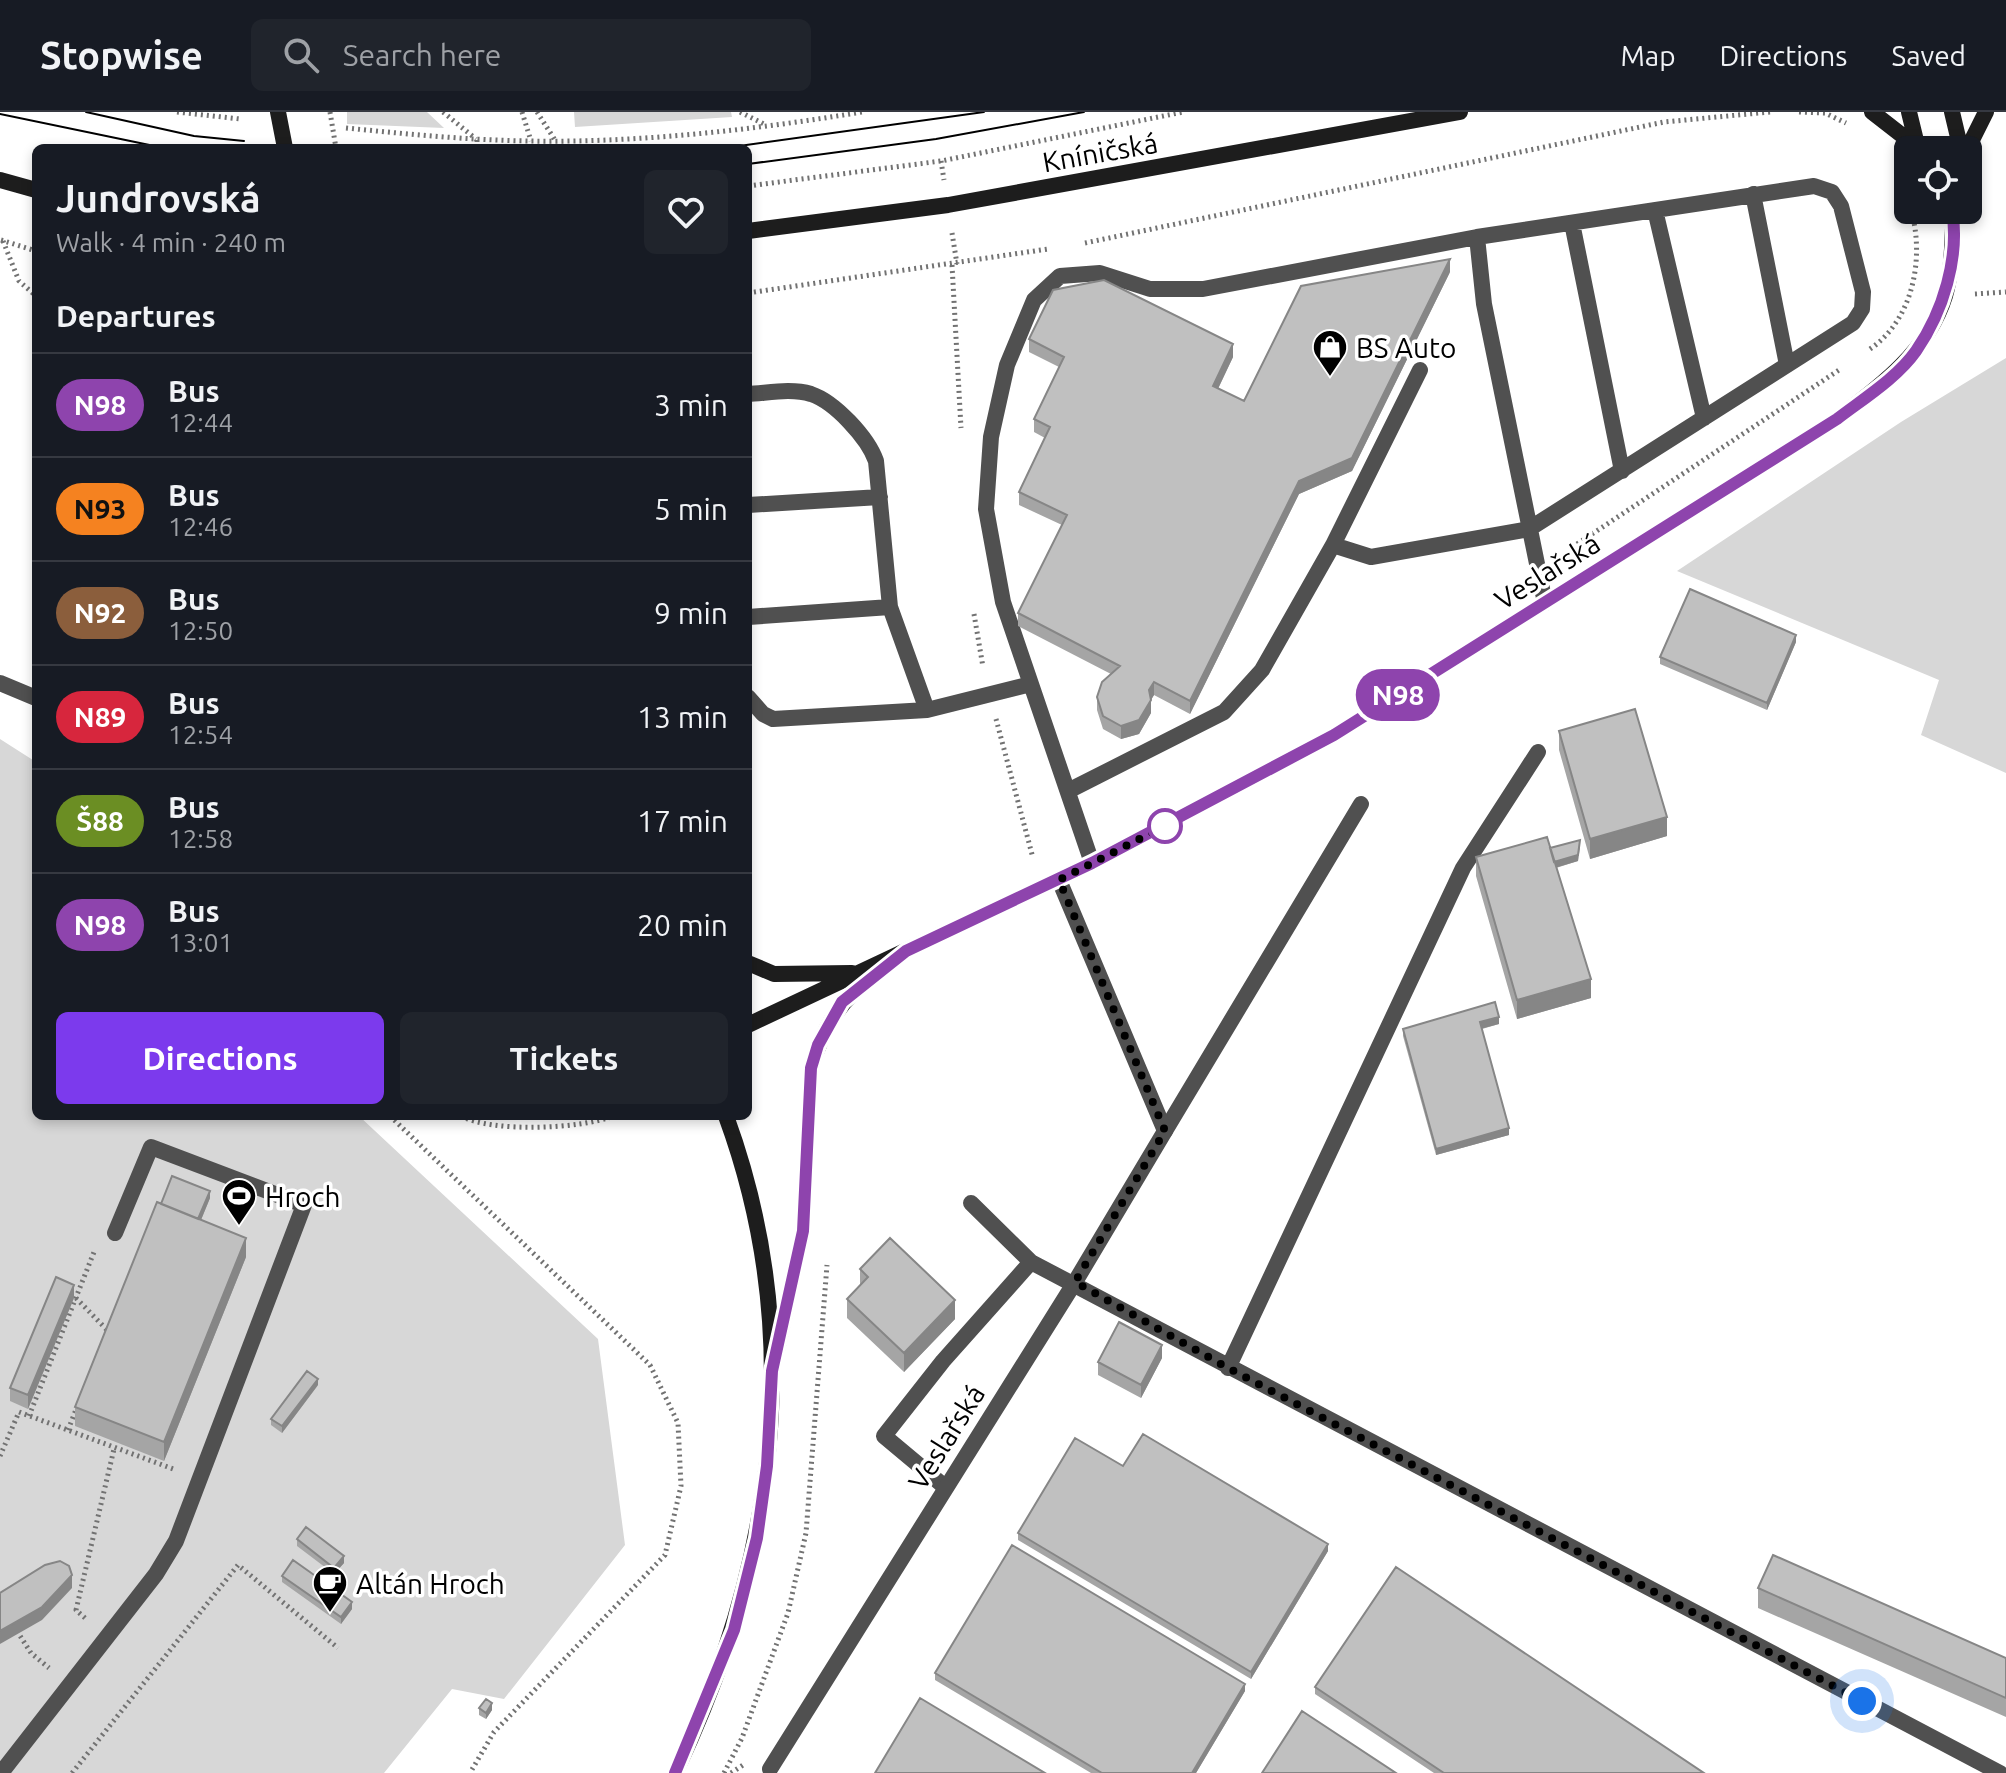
<!DOCTYPE html>
<meta charset="utf-8">
<style>
body{margin:0;font-family:Ubuntu,sans-serif;background:#20242c;color:#f1f3f6;height:100vh;display:flex;flex-direction:column;font-size:30px;white-space:nowrap}
*{box-sizing:border-box;margin:0}
p{font-size:26px;color:#9ea1a6}
.icon{flex:none;width:44px;height:44px;fill:none;stroke:currentColor;stroke-width:2;stroke-linecap:round;stroke-linejoin:round}
.map{position:relative;flex:1;overflow:hidden}
.details{position:absolute;left:32px;top:32px;width:720px;height:976px;display:flex;flex-direction:column;background:#171b24;border-radius:12px;box-shadow:0 4px 12px #0003}
.details>*{flex:none}
.badge{padding:0 16px;border-radius:26px;font-size:28px;line-height:52px}
.controls{position:absolute;left:1894px;top:24px;display:grid;gap:16px}
.controls a{display:grid;place-items:center;width:88px;height:88px;border-radius:12px;background:#171b24;box-shadow:0 4px 12px #0003;font-size:40px}
.you{position:absolute;width:40px;height:40px;margin:-20px;border:6px solid #fff;border-radius:50%;background:#1a73e8;box-shadow:0 0 0 12px #1a73e833}
.map>.badge{position:absolute;translate:-50% -50%;box-shadow:0 0 0 4px #fff}
h2{padding:0 24px;font-size:30px;line-height:72px}
.round{display:grid;place-items:center;flex:none;width:84px;height:84px;border-radius:12px;background:#20242c}
.overview{display:flex;align-items:center;justify-content:space-between;height:136px;padding:0 24px}
h1{font-size:38px;font-weight:700;line-height:60px}
.cta{display:flex;gap:16px;margin-top:auto;padding:16px 24px}
.cta a{flex:1;height:92px;border-radius:12px;background:#7c3aed;color:#fff;font-size:32px;font-weight:700;line-height:92px;text-align:center}
.cta a+a{background:#20242c;color:#f1f3f6}
ul{padding:0;list-style:none}
li{display:flex;align-items:center;gap:24px;height:104px;padding:0 24px;border-top:2px solid #363941}
li div{flex:1}
li b{display:block;font-size:30px}
li em{font-style:normal}
li .badge{min-width:88px;font-weight:700;text-align:center}
header{display:flex;align-items:center;gap:48px;box-sizing:border-box;height:112px;padding:0 40px;background:#171b24;border-bottom:2px solid #363941}
header strong{font-size:38px}
nav{display:flex;gap:44px;margin-inline-start:auto;font-size:28px}
.search{width:560px;height:72px;background:#20242c;display:flex;align-items:center;gap:20px;box-sizing:border-box;padding:0 28px;border-radius:12px;color:#9ea1a6;font-size:30px}
.map>svg:first-child{display:block}
.green{fill:#d7d7d7}
.lines{fill:none;stroke-linecap:round;stroke-linejoin:round}
.path{stroke:#727272;stroke-width:5;stroke-dasharray:2 4;stroke-linecap:butt}
.lane{stroke:#505050;stroke-width:16}
.street{stroke:#505050;stroke-width:16}
.secondary{stroke:#1d1d1d;stroke-width:16}
.tram{stroke:#000;stroke-width:2}
.path-bridge{stroke:#727272;stroke-width:5;stroke-dasharray:2 4;stroke-linecap:butt}
.secondary-bridge{stroke:#1d1d1d;stroke-width:16}
.wall{fill:#a5a5a5}
.shaded-wall{fill:#868686}
.building{fill:#c0c0c0;stroke:#868686;stroke-width:2}
.line-casing{stroke:#fff;stroke-width:18}
.line{stroke:#8e44ad;stroke-width:12}
.walk{stroke:#000;stroke-width:8;stroke-dasharray:0 14.4}
.stop-dot{fill:#fff;stroke:#8e44ad;stroke-width:4}
.labels{text-anchor:middle;dominant-baseline:central;stroke-width:7;stroke-linejoin:round;paint-order:stroke}
.street-label{font-size:28px;fill:#000;stroke:#fff}
.poi-label{font-size:28px;fill:#000;stroke:#fff;text-anchor:start}
</style>
<header>
<strong>Stopwise</strong>
<div class="search"><svg class="icon" aria-label="search" viewBox="0 0 24 24"><circle cx="10" cy="10" r="6"/><path d="M15 15l6 6"/></svg>Search here</div>
<nav><a>Map</a><a>Directions</a><a>Saved</a></nav>
</header>
<div class="map">
<svg width="2006" height="1661" viewBox="0 0 2006 1661">
<rect width="100%" height="100%" fill="#fff"/>
<path class="green" d="M347,0H427L444,16L347,12Z
M574,0H731L732,5L575,15Z
M2006,246V661L1921,623L1939,568L1677,459L1901,310Z
M0,627L36,650V1004H359L598,1227L625,1433L504,1587L452,1577L384,1661H0Z"/>
<g class="lines">
<path class="path" d="M177,0L240,7
M443,0L476,27
M522,0L531,29
M537,0L555,28
M740,0L764,12
M1799,0L1825,1L1846,11
M346,16C407,22 467,28 528,29C638,31 753,18 862,0
M477,36V27
M941,49L944,68
M1897,57L1908,91
M748,74L941,49L1183,0
M952,121L957,152
M1,128L36,139
M3,129L19,169L36,184
M1085,131L1664,10L1770,0
M952,153L961,316
M748,181L1048,137
M1975,182L2006,180
M1870,237C1913,208 1925,146 1911,98
M1577,432L1839,258
M974,502L983,555
M996,607L1033,746
M390,1004L650,1253L678,1311L681,1374L665,1443L494,1620L470,1661
M461,1004C493,1021 580,1017 614,1004
M76,1186L108,1219
M29,1304L94,1140
M68,1318L77,1295
M0,1344L19,1300L176,1358
M85,1506L76,1498L114,1337
M17,1519L31,1541L49,1556
M72,1661L238,1453L338,1536
M724,1661L742,1626L788,1501L806,1421L827,1153
M731,1661L743,1653"/>
<path class="lane" d="M1753,82L1787,253
M1655,98L1704,306
M1572,111L1622,359
M748,282C768,281 791,276 811,282C835,290 868,326 876,349L890,495L927,598L1031,572
M748,393L880,385
M1333,433L1371,445L1529,417L1853,211L1862,197L1863,180L1841,94L1832,80L1814,74L1477,125
M748,505L890,495
M0,571L36,586
M748,585L763,602L773,607L927,598
M1068,679L1224,600L1262,558L1333,433L1420,258
M1092,751L1003,490L986,397L991,325L1007,253L1034,188L1060,164L1100,161L1150,177H1203L1477,125L1484,192L1545,491
M1165,1019L1361,692
M971,1091L1031,1150L2000,1661
M1228,1256L1463,756L1538,640
M945,1375L884,1324L943,1249L1031,1150
M1,1661L156,1462L176,1429L304,1093L151,1035L115,1121"/>
<path class="street" d="M770,1657L1075,1170L1165,1019L1059,768"/>
<path class="secondary" d="M1872,0L1917,35
M1909,0L1918,37
M1952,0L1961,38
M1967,38L1986,0
M0,68L36,78
M748,119L948,93L1460,0
M748,851L774,862L852,861
M748,913L1092,751L1334,623L1837,307C1881,274 1928,239 1945,184C1953,156 1952,126 1954,98
M777,1238L803,1119L811,956C823,914 842,886 877,860
M675,1661C775,1452 807,1225 726,1004"/>
<path class="tram" d="M86,0L194,24L244,29
M0,2L164,36
M725,36L984,0
M748,52L936,27L1084,0"/>
<path class="path-bridge" d="M330,0L336,36"/>
<path class="secondary-bridge" d="M278,0L285,36"/>
</g>
<path class="wall" d="M1450,160L1352,359L1299,382L1190,602L1154,583L1151,588V601L1139,622L1121,627L1103,617L1097,598V585L1111,562L1018,514V501L1062,413L1019,393V380L1045,326L1034,320V307L1059,255L1029,240V227L1233,245L1218,277L1244,289Z
M1796,530L1767,598L1660,552V545Z
M1559,619L1667,724L1590,747L1559,638Z
M1580,735L1578,749L1556,756L1591,886L1517,907L1476,764V745L1550,736Z
M1499,912L1482,917L1509,1023L1436,1043L1403,924V917Z
M210,1086L201,1108L246,1145L164,1349L75,1314V1295L161,1092Z
M860,1157L955,1207L904,1260L847,1206V1187L860,1173Z
M74,1186L28,1297L10,1289V1276Z
M1162,1246L1141,1286L1098,1263V1250Z
M318,1273L282,1321L271,1313V1307Z
M1123,1354L1328,1439L1251,1567L1018,1428V1421Z
M297,1427L344,1451L334,1462L297,1434Z
M282,1464L352,1497L341,1512L282,1470Z
M1758,1476L2006,1546V1605L1758,1496Z
M935,1561L1245,1579L1196,1661H1091L935,1568Z
M1315,1575L1704,1661H1434L1315,1582Z
M479,1596L492,1598L486,1607L479,1603Z"/>
<path class="shaded-wall" d="M1450,147V160L1352,359L1299,382L1190,602V589L1299,369Z
M1233,232V245L1213,287V274Z
M1796,523V530L1767,598V591Z
M1154,570V583L1149,591V578Z
M1151,588V601L1139,622L1121,627V614Z
M1667,705V724L1590,747V727Z
M1580,728L1578,749L1551,757V751Z
M1591,867V886L1517,907V888Z
M1499,905V912L1480,917V910Z
M1509,1016V1023L1436,1043V1037Z
M210,1079V1086L196,1120V1113Z
M246,1126V1145L164,1349V1330Z
M74,1173V1186L28,1297V1283Z
M955,1188V1207L904,1260V1241Z
M1162,1233V1246L1141,1286V1273Z
M318,1267V1273L282,1321V1314Z
M1328,1432V1439L1251,1567V1560Z
M344,1444V1451L334,1462V1456Z
M72,1463V1476L42,1508L0,1532V1519Z
M352,1490V1497L341,1512V1505Z
M1245,1572V1579L1196,1661H1192Z
M492,1591V1598L486,1607V1601Z"/>
<path class="building" d="M1450,147L1352,346L1299,369L1190,589L1154,570L1149,578L1151,588L1139,608L1121,614L1103,604L1097,585L1102,570L1120,554L1018,501L1067,403L1019,380L1050,315L1034,307L1064,245L1029,227L1053,178L1104,168L1233,232L1213,274L1244,289L1301,174Z
M1690,477L1796,523L1767,591L1660,545Z
M1635,597L1667,705L1590,727L1559,619Z
M1547,725L1591,867L1517,888L1476,745Z
M1580,728L1578,743L1554,750L1550,736Z
M1495,890L1499,905L1480,910L1509,1016L1436,1037L1403,917Z
M172,1064L210,1079L198,1107L161,1092Z
M157,1090L246,1126L164,1330L75,1295Z
M890,1126L955,1188L904,1241L847,1187L868,1165L860,1157Z
M56,1165L74,1173L28,1283L10,1276Z
M1119,1210L1162,1233L1141,1273L1098,1250Z
M307,1259L318,1267L282,1314L271,1307Z
M1143,1322L1328,1432L1251,1560L1018,1421L1075,1326L1123,1354Z
M306,1415L344,1444L334,1456L297,1427Z
M1012,1433L1245,1572L1192,1661H1102L935,1561Z
M1773,1443L2006,1546V1586L1758,1476Z
M293,1448L352,1490L341,1505L282,1464Z
M60,1449L69,1454L72,1463L42,1495L0,1519V1481L45,1453Z
M1396,1455L1704,1661H1444L1315,1575Z
M920,1586L1045,1661H875Z
M486,1587L492,1591L486,1601L479,1596Z
M1302,1599L1396,1661H1262Z"/>
<g class="lines">
<defs>
<path id="line" d="M675,1661L734,1518L757,1426L767,1354L772,1259L803,1119L811,956L818,933L842,890L906,839L1092,751L1334,623L1837,307C1863,287 1897,266 1916,239C1943,200 1960,145 1952,98"/>
</defs>
<use href="#line" class="line-casing"/>
<use href="#line" class="line"/>
<path class="walk" d="M1165,714L1059,768L1165,1019L1075,1170L1228,1256L1862,1589"/>
</g>
<defs>
<symbol id="shop-pin" viewBox="-11 -11 22 30"><path d="M0 17L-7.5 6A9.5 9.5 0 1 1 7.5 6Z" fill="#000" stroke="#fff"/><path d="M-5-2.5h2.3a2.7 3.5 0 0 1 5.4 0H5L5.5 6h-11ZM-1.5-2.5h3a1.5 2.3 0 0 0-3 0Z" fill="#fff"/></symbol>
<symbol id="stadium-pin" viewBox="-11 -11 22 30"><path d="M0 17L-7.5 6A9.5 9.5 0 1 1 7.5 6Z" fill="#000" stroke="#fff"/><path d="M0-5a6.5 5 0 1 0 0 10a6.5 5 0 1 0 0-10ZM-3.5-1.8h7v3.6h-7Z" fill="#fff"/></symbol>
<symbol id="cafe-pin" viewBox="-11 -11 22 30"><path d="M0 17L-7.5 6A9.5 9.5 0 1 1 7.5 6Z" fill="#000" stroke="#fff"/><path d="M-5.5-4.5H6V0H3Q3 3.5 0 3.5H-2.5Q-5.5 3.5-5.5 0ZM3-3.2v2h1.7v-2ZM-6 4.5H4V6H-6Z" fill="#fff"/></symbol>
</defs>
<g fill-rule="evenodd">
<use href="#shop-pin" x="1310" y="215" width="40" height="54"/>
<use href="#stadium-pin" x="219" y="1064" width="40" height="54"/>
<use href="#cafe-pin" x="310" y="1451" width="40" height="54"/>
</g>
<circle class="stop-dot" cx="1165" cy="714" r="16"/>
<g class="labels">
<g class="street-label">
<text transform="translate(1100 40) rotate(-10)">Kníničská</text>
<text transform="translate(1547 459) rotate(-32)">Veslařská</text>
<text transform="translate(946 1325) rotate(-58)">Veslařská</text>
</g>
<g class="poi-label">
<text x="1356" y="235">BS Auto</text>
<text x="265" y="1084">Hroch</text>
<text x="356" y="1471">Altán Hroch</text>
</g>
</g>
</svg>
<div class="controls">
<a><svg class="icon" aria-label="locate" viewBox="0 0 24 24"><circle cx="12" cy="12" r="6"/><path d="M12 2v4M12 18v4M2 12h4M18 12h4"/></svg></a>
</div>
<div class="you" style="left:1862px;top:1589px"></div>
<b class="badge" style="left:1398px;top:583px;background:#8e44ad;color:#fff">N98</b>
<section class="details">
<div class="overview"><div><h1>Jundrovská</h1><p>Walk · 4 min · 240 m</p></div><a class="round"><svg class="icon" aria-label="heart" viewBox="0 0 24 24"><path d="M12 20l-8-8c-3-5 5-10 8-4 3-6 11-1 8 4z"/></svg></a></div>
<h2>Departures</h2>
<ul>
<li><span class="badge" style="background:#8e44ad;color:#fff">N98</span><div><b>Bus</b><p>12:44</p></div><em>3 min</em></li>
<li><span class="badge" style="background:#f58220;color:#111">N93</span><div><b>Bus</b><p>12:46</p></div><em>5 min</em></li>
<li><span class="badge" style="background:#8b5e3c;color:#fff">N92</span><div><b>Bus</b><p>12:50</p></div><em>9 min</em></li>
<li><span class="badge" style="background:#d7263d;color:#fff">N89</span><div><b>Bus</b><p>12:54</p></div><em>13 min</em></li>
<li><span class="badge" style="background:#6b8e23;color:#fff">Š88</span><div><b>Bus</b><p>12:58</p></div><em>17 min</em></li>
<li><span class="badge" style="background:#8e44ad;color:#fff">N98</span><div><b>Bus</b><p>13:01</p></div><em>20 min</em></li>
</ul>
<div class="cta"><a>Directions</a><a>Tickets</a></div>
</section>
</div>
